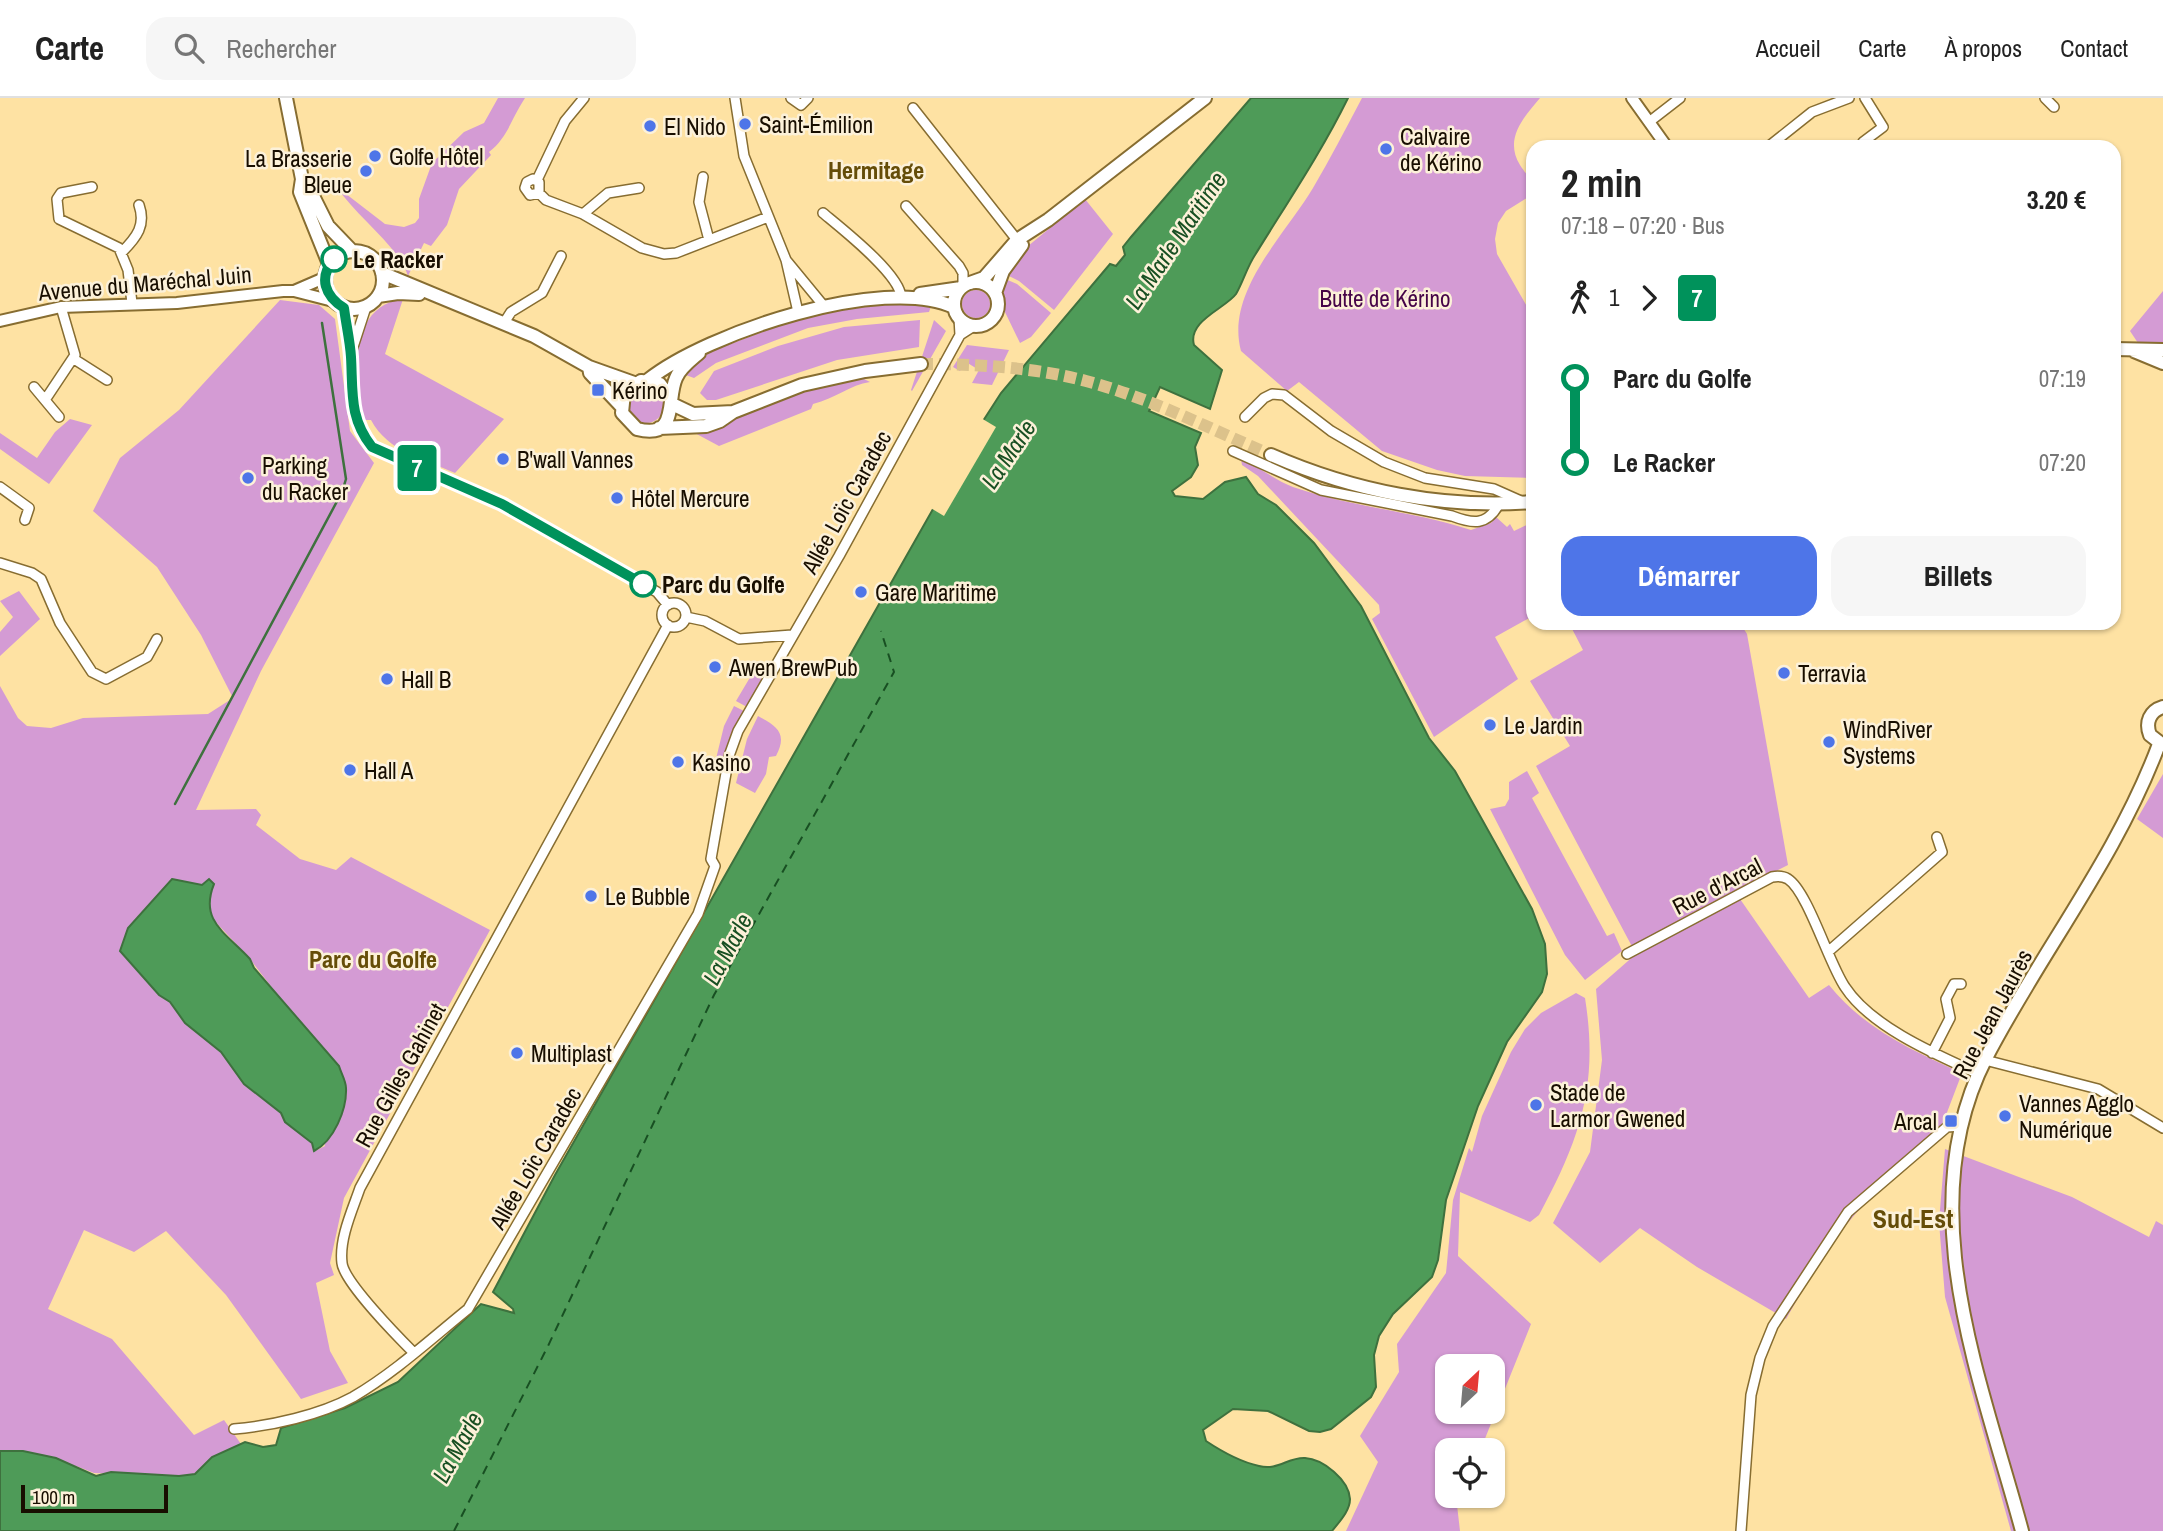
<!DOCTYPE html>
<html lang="fr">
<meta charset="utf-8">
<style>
body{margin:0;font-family:"Archivo Narrow",sans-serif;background:#f6f6f6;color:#222;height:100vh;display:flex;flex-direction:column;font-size:26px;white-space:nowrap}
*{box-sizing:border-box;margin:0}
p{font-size:23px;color:#767676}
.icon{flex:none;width:38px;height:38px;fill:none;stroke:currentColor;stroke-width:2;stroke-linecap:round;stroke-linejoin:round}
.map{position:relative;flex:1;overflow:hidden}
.drawer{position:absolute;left:1526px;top:42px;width:595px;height:490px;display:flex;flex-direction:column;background:#fff;border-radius:21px;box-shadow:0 2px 5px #0004}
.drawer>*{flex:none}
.badge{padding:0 14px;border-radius:5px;font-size:24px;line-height:46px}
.needle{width:46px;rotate:26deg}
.fabs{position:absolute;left:1435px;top:1256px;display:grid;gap:14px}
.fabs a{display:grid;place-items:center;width:70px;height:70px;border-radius:14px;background:#fff;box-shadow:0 2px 5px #0004;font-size:35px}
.scale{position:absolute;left:21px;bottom:18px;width:147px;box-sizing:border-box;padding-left:7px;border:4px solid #180e00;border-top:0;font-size:19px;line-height:24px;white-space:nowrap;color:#180e00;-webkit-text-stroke:5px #fcf1d9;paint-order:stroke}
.map>.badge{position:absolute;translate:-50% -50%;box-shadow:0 0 0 4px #fff}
.legs{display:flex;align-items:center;gap:10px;height:77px;padding:0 35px;font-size:23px}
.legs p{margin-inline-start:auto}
.head{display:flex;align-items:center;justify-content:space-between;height:119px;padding:0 35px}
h1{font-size:38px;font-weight:700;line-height:52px}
.cta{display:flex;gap:14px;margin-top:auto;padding:14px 35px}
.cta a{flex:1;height:80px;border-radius:21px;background:#4e75e8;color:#fff;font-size:28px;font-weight:700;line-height:80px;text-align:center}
.cta a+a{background:#f6f6f6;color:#222}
ul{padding:0 35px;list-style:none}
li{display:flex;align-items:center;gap:24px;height:84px;font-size:26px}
li i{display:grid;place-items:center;width:10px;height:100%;margin:0 9px;background:currentColor}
li i::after{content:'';width:18px;height:18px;margin:-9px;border:5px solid;border-radius:50%;background:#fff}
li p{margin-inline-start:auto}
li:first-child i{background:linear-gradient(#0000 50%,currentColor 0)}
li:last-child i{background:linear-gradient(currentColor 50%,#0000 0)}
header{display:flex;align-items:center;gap:42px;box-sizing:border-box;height:98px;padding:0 35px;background:#fff;border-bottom:2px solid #e0e0e0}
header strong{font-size:33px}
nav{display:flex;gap:38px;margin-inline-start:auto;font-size:24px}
.search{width:490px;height:63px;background:#f6f6f6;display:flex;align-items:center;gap:18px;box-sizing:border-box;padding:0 24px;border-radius:21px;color:#767676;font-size:26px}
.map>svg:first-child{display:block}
.green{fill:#d49bd4;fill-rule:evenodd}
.water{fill:#4e9b58;stroke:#3e713e;stroke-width:2}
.pier{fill:#fee2a3}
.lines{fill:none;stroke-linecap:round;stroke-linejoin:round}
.stream{stroke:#3e713e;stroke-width:2.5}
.ferry{stroke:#184f22;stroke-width:2;stroke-dasharray:9 7;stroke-linecap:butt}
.secondary-tunnel{stroke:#dcc28b;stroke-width:12;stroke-dasharray:12 6;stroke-linecap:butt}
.minor-casing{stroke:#876d31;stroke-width:12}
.tertiary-casing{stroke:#876d31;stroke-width:14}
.secondary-casing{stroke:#876d31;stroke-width:16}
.minor{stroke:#fff;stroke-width:9}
.tertiary{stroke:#fff;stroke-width:10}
.secondary{stroke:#fff;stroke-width:12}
.line-1-casing{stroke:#fff;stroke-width:16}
.line-1{stroke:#00925b;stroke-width:10}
.poi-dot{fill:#4e75e8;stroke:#fcf1d9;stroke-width:2.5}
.stop-1-dot{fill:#fff;stroke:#00925b;stroke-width:3.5}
.labels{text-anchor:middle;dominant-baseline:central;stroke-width:5;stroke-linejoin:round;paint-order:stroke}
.poi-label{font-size:23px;fill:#180e00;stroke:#fcf1d9;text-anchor:start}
.stop-label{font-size:23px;font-weight:bold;fill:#180e00;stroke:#fcf1d9;text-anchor:start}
.street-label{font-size:23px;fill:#180e00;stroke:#fcf1d9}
.park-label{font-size:23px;fill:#460448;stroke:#fcf1d9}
.neighbourhood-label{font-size:24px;font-weight:bold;fill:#654d08;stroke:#fcf1d9}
.water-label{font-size:24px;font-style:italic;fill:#184f22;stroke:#fcf1d9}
.quarter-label{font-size:26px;font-weight:bold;fill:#654d08;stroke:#fcf1d9}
</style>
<header>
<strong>Carte</strong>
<div class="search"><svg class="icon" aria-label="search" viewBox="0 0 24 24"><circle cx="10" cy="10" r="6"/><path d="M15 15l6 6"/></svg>Rechercher</div>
<nav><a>Accueil</a><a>Carte</a><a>À propos</a><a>Contact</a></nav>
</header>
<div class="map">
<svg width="2163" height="1433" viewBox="0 0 2163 1433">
<rect width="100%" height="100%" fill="#fee2a3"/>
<path class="green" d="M498,0H525C511,21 508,39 489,54L491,57L459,91L447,127L431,148L424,145L408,178C399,148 356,119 337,89L385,126L404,129L415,125L419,120V101L432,65L464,34L484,25Z
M1362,0H1540C1523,20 1504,41 1520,67C1527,78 1533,82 1533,96L1506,113L1498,125L1495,141L1497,156L1533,219V380L1465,378L1437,372L1382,353L1299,284L1287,293L1241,253C1225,194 1285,137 1313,90C1330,61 1346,30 1362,0Z
M1085,101L1113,136L1054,212L1019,183L1005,176L1016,158Z
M1003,180L1017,186L1051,215L1031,239L1020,245L1004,212Z
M962 206a14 14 0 1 1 28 0a14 14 0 1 1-28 0Z
M2163,193V245H2138L2130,233Z
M403,201L385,256L504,321L455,375C424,361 388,354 371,322H361C351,282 349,207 403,201Z
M280,202L319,207L335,221L350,333L374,365L261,573L196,712L256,711L261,717L256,727L300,761L336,772L351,759L490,832L344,1100L330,1165L334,1177L316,1185L330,1253L348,1285L301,1301L226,1197L166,1133L134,1154L84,1132L48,1211L112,1241L194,1337L224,1322L241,1346L204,1372L192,1378L174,1379L94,1375L76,1368L0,1354V588L18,620L27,628L51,630L83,620L208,616L233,600L201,537L157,469L93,413L120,360L179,312ZM196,786H214L206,804L210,818L250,861L282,903L325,1048L315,1053L312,1045L285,1024L281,1015L244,986L221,954L185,925L170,904L159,897L120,852C134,811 160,806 196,786Z
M932,205L929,214L857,221L808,230L716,265L694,280L683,276L694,264L712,253L804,218L850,208Z
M920,222L919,249L837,262L716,302H707L700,295L714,273L778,248L844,229Z
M934,222L946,233L912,293L911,292Z
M967,247L1009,252L992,287L972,285L979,272L966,264L960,273L953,269Z
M862,280L870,284C850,287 836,300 813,306L811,311L719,348L691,333L708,332L792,297Z
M628 307a18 18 0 1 1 36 0a18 18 0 1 1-36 0Z
M70,321L92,327L49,386L0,351V335L37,360L55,334Z
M1241,361C1259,369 1275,382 1293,389C1351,409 1413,413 1471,432L1491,425L1496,419L1507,429L1510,426L1514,433L1533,424V518L1495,539L1518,581L1434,639L1372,521L1380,515L1379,507L1258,378L1242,367Z
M19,493L40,521L0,558V534L13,519L0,503Z
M1569,525H1740L1747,536L1788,767L1739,792L1740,801L1809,900L1829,887C1863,930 1913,953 1962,975L1935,1046L1893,1079L1857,1114L1827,1150L1786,1221L1697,1169L1640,1130L1600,1165L1553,1125L1590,1054L1602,962L1596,891L1636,856L1536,668L1570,648L1530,583L1583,552Z
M758,566L769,572L747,609L736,603Z
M734,608L744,613L735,628L722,674L714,669L724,628Z
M758,618C777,628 788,635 776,658L769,659L766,676L755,695L736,685L747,641Z
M1527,673L1539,695L1532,700L1607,838L1614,835L1622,853L1585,882L1565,857L1490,711L1505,708L1509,701V684Z
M2163,676V740L2137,721Z
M1576,895L1585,900C1599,987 1580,1041 1539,1117L1530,1124L1460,1094L1458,1158L1531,1226L1480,1353H1447V1398H1461L1457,1407L1460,1433H1346L1378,1364L1360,1338L1399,1274L1397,1246L1446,1175L1453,1102L1469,1050L1472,1054L1482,1018L1511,954L1525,931L1541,915ZM1447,1269H1493V1314H1447Z
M1945,1051L2072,1099L2149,1139L2156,1123L2163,1127V1433H2011L1945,1199L1939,1124Z"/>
<path class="water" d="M1251,0H1348C1321,55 1287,105 1255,157C1247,169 1243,184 1236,196C1226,210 1187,223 1194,247L1222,272L1210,311L1160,289L1149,313L1201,335L1195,349L1198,367L1191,379L1172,393L1175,398L1203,401L1225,384L1246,379L1258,396L1276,407L1314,445L1361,508L1429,640L1455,673L1532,811L1545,846L1547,876L1542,894L1507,944L1478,1008L1446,1102L1438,1162L1432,1179L1393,1216L1379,1238L1374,1257L1376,1289L1371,1299L1331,1331L1320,1334L1309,1333L1268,1313L1233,1311L1203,1332L1206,1343C1221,1353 1241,1364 1259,1368C1278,1373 1288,1359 1305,1360C1323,1361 1349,1382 1350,1401C1350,1413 1339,1424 1332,1433H0V1353H23L56,1360L96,1378L111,1374L179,1378L195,1376L212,1359L245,1344L263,1349L276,1347L281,1330L345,1310L398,1284L481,1206L514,1215L513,1211L493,1194L555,1077L983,323L1001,295L1110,166L1116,168L1125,157L1123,149L1131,139Z
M172,781L202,787L209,781L214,786C199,823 226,835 250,861L254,870L339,968C341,975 346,983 346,990C347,1011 334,1043 314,1053L312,1045L285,1024L281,1015L244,986L221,954L185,925L170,904L159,897L120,853L128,830Z"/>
<path class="pier" d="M981,320L996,329L944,418L929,409Z"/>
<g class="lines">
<path class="stream" d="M175,706L342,394L346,381L322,225"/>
<path class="ferry" d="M454,1433L548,1248L714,897L894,574L881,533"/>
<path class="secondary-tunnel" d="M921,266C976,266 1033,269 1086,283C1150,300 1211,331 1271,357"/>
<defs>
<path id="minor" d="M735,0L744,58L786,162L798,214
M791,0L801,7L808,0
M2045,0L2054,9
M913,10L1017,142
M1649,24L1680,0
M1863,44L1883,29L1865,0
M1768,49L1812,14L1849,0
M703,79L699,104L709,142
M537,82L565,23L584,0
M92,89L61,95L57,101L59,121L119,150L128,172L132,205
M539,95V84L533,81L527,84L525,90L530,97L539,95L546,102L583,116L642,150L664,156L676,155L768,119
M906,108L959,168L963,175V188
M823,115C841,130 900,176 901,199
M583,116L608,95L639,90
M122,154C137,139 146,127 139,107
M786,162L823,207
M344,210C346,226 350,243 351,259C353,294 349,321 372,349L502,406L657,494L668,507
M959,220L960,237
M504,225L511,214L542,195L561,158
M352,252L366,209
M74,261L107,282
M34,289L59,319
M45,302L75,257L61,209
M1245,319L1264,300L1272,296L1284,297L1331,333L1384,364L1425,380L1494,391L1521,403
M1233,353L1321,392L1452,418C1473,426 1487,428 1499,406
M0,389L29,410L25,422
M0,465L32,475L41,481L60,525L92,574L106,581L147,559L157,541
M662 517a12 12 0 1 1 24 0a12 12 0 1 1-24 0Z
M686,519L705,523L739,541L792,537
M1829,853L1942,754L1937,739
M1627,856L1772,779C1777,778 1783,778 1788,781C1808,794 1829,866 1845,889C1871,929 1937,957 1979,976
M1932,955L1950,920L1946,901L1954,886H1961
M1985,962L2098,991L2163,1030
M414,1255C399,1240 344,1184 342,1165C339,1141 352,1113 360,1090L668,527
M234,1331C271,1328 320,1317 353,1299C394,1275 431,1241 468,1211L698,816L715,768L711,761L729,658L738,633L839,458L960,237L974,228
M1741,1433L1751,1297L1760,1260L1773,1228L1848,1114L1947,1029L1961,1028"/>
<path id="tertiary" d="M1632,0L1667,49
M294,193L324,180
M0,223L61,209L177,205L283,193H294L333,203"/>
<path id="secondary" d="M286,0L302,81L300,94L329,166
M302,81L308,88L328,128L352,153
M325 182a29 29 0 1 1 58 0a29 29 0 1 1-58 0Z
M382,175L534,238L589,269L634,285
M954 206a22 22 0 1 1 44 0a22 22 0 1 1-44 0Z
M970,185L984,180L1017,142L1048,122L1205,0
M995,195L1003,173L1022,147
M920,196L961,190
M378,198L398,195L419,196
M2114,251L2163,252
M2134,253L2163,265
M589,269L590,275L621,308
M648,282C707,235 883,176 954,209
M671,301L660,286L641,283L624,295L622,315L637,331C679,342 666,302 676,280C680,270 691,262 699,255
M672,306L693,316L733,314
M659,330L706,328L720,323L733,314L802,287L865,273L921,266
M1271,357C1353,393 1443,411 1533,404
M2163,609C2150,613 2145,624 2150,637L2163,647
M2022,1433C1982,1284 1909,1110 1986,960C2041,854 2117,759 2159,646"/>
</defs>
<use href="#minor" class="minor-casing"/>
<use href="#tertiary" class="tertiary-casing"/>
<use href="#secondary" class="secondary-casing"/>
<use href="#minor" class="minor"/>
<use href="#tertiary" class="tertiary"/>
<use href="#secondary" class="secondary"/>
</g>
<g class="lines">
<defs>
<path id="line-1" d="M334,161C318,180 325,198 344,210C346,226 350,243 351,259C353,294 349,320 372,349L502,406L643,486"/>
</defs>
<use href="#line-1" class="line-1-casing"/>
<use href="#line-1" class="line-1"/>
</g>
<g class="poi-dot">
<circle cx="745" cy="26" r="7"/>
<circle cx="650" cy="28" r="7"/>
<circle cx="1386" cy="51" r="7"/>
<circle cx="375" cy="58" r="7"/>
<circle cx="366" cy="73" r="7"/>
<rect x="591" y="285" width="14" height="14" rx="3.5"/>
<circle cx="503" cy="361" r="7"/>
<circle cx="248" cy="380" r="7"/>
<circle cx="617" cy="400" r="7"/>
<circle cx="861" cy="494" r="7"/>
<circle cx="715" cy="569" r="7"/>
<circle cx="1784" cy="575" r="7"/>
<circle cx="387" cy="581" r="7"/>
<circle cx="1490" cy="627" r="7"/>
<circle cx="1829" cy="644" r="7"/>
<circle cx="678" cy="664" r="7"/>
<circle cx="350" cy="672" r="7"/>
<circle cx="591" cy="798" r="7"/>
<circle cx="517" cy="955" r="7"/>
<circle cx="1536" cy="1007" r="7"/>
<circle cx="2005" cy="1018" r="7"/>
<rect x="1944" y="1016" width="14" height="14" rx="3.5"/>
</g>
<g class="stop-1-dot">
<circle cx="334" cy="161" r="12"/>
<circle cx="643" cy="486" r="12"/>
</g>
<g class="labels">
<g class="poi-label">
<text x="759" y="26">Saint-Émilion</text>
<text x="664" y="28">El Nido</text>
<text x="1400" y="38">Calvaire<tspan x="1400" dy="26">de Kérino</tspan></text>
<text x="389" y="58">Golfe Hôtel</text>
<text x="352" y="60" text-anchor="end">La Brasserie<tspan x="352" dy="26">Bleue</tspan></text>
<text x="612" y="292">Kérino</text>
<text x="517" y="361">B'wall Vannes</text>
<text x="262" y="367">Parking<tspan x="262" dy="26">du Racker</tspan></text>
<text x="631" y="400">Hôtel Mercure</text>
<text x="875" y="494">Gare Maritime</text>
<text x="729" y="569">Awen BrewPub</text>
<text x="1798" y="575">Terravia</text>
<text x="401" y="581">Hall B</text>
<text x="1504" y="627">Le Jardin</text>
<text x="1843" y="631">WindRiver<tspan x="1843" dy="26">Systems</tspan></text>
<text x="692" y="664">Kasino</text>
<text x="364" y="672">Hall A</text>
<text x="605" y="798">Le Bubble</text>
<text x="531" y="955">Multiplast</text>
<text x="1550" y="994">Stade de<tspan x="1550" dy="26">Larmor Gwened</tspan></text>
<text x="2019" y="1005">Vannes Agglo<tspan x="2019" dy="26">Numérique</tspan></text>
<text x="1937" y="1023" text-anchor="end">Arcal</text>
</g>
<g class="stop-label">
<text x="353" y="161">Le Racker</text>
<text x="662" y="486">Parc du Golfe</text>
</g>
<g class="street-label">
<text transform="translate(145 185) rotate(-5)">Avenue du Maréchal Juin</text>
<text transform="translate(846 404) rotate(-61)">Allée Loïc Caradec</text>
<text transform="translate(1717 788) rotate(-27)">Rue d'Arcal</text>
<text transform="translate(1992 916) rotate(-62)">Rue Jean Jaurès</text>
<text transform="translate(400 977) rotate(-61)">Rue Gilles Gahinet</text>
<text transform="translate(535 1060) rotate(-60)">Allée Loïc Caradec</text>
</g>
<g class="park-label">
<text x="1385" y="200">Butte de Kérino</text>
</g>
<g class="neighbourhood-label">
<text x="876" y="72">Hermitage</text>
<text x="373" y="861">Parc du Golfe</text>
</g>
<g class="water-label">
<text transform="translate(1175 142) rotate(-56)">La Marle Maritime</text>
<text transform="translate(1008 356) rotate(-56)">La Marle</text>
<text transform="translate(727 851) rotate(-62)">La Marle</text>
<text transform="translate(457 1349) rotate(-61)">La Marle</text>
</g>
<g class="quarter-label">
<text x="1913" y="1120">Sud-Est</text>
</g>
</g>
</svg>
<div class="fabs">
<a><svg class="needle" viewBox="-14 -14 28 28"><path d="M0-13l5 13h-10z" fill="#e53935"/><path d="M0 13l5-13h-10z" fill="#767676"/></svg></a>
<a><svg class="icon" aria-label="locate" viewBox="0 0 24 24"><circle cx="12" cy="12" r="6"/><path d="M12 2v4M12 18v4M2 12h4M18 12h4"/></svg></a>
</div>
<div class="scale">100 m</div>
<b class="badge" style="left:417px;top:370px;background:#00925b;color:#fff">7</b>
<section class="drawer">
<div class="head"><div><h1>2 min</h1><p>07:18 – 07:20 · Bus</p></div><b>3.20 €</b></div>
<div class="legs"><svg class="icon" aria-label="walk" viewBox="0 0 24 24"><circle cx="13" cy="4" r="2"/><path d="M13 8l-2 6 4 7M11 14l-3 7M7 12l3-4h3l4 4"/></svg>1<svg class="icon" aria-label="forward" viewBox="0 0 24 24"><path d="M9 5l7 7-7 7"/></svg><b class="badge" style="background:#00925b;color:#fff">7</b></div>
<ul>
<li><i style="color:#00925b"></i><b>Parc du Golfe</b><p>07:19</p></li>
<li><i style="color:#00925b"></i><b>Le Racker</b><p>07:20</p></li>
</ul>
<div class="cta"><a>Démarrer</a><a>Billets</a></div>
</section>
</div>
